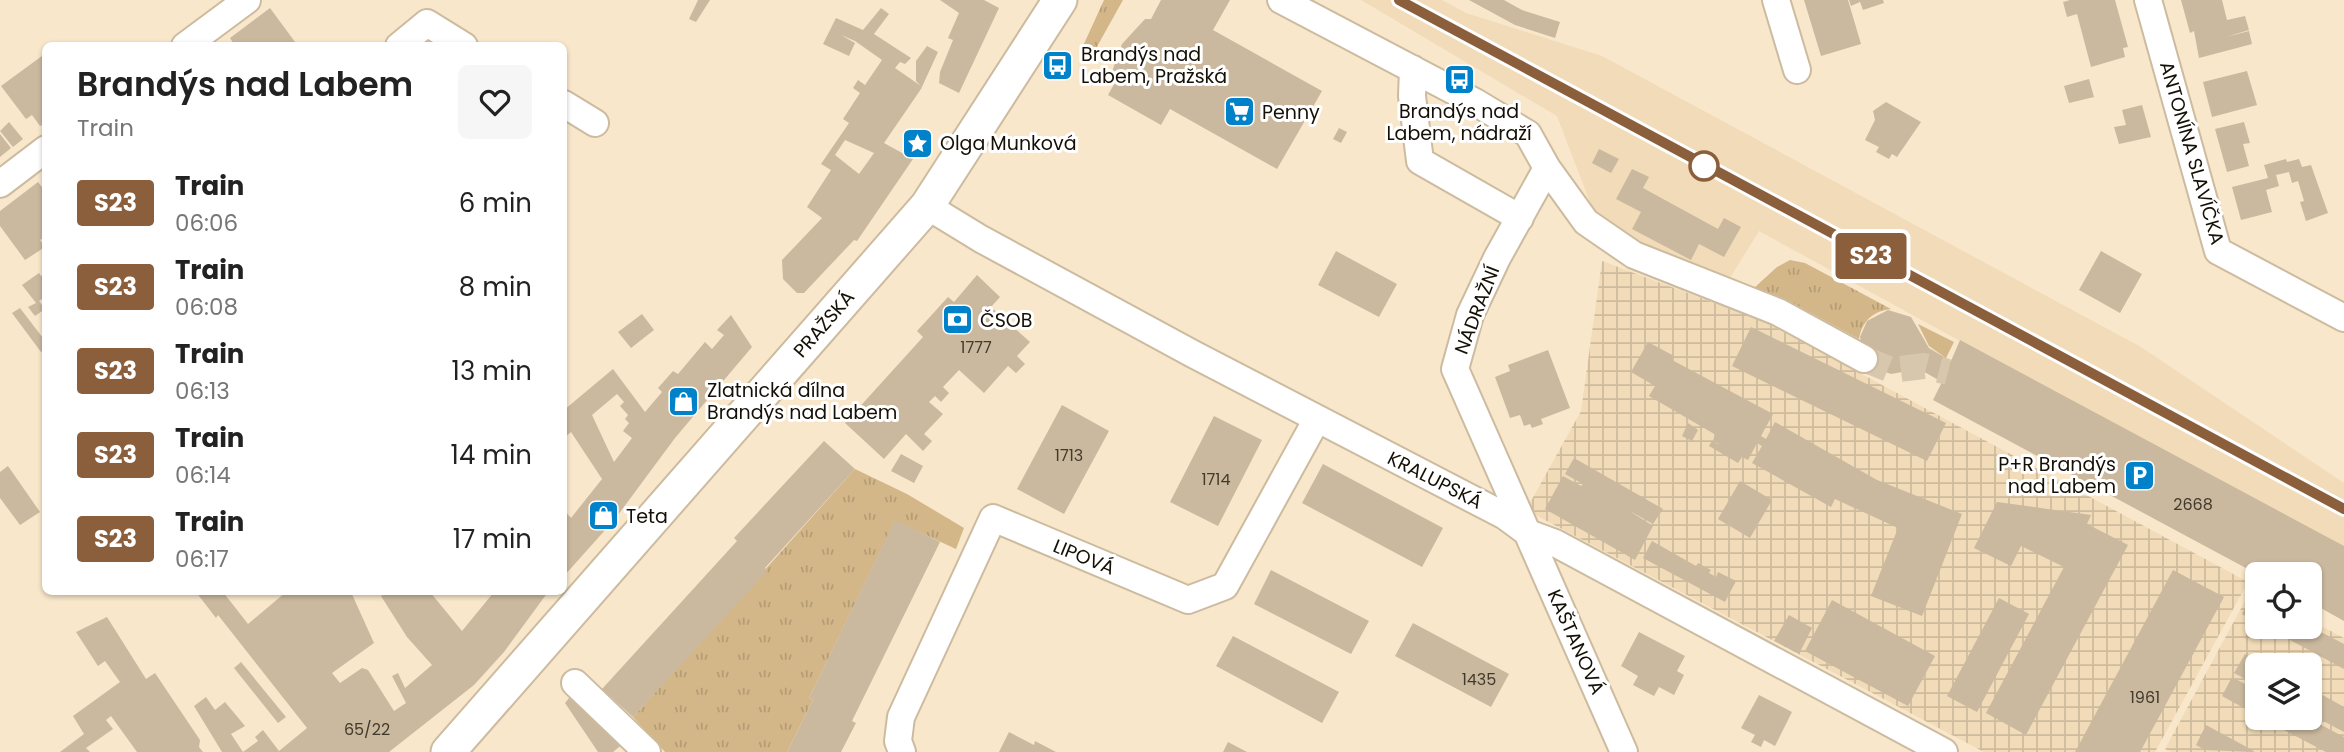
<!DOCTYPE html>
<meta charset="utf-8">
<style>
body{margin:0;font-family:Poppins,sans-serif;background:#f6f6f6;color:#222;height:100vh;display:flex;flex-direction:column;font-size:26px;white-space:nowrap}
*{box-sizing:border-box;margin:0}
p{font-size:23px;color:#767676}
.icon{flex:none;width:38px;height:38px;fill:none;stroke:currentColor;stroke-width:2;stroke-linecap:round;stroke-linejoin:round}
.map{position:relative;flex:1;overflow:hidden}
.drawer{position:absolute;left:42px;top:42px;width:525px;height:553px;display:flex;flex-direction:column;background:#fff;border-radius:10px;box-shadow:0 2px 5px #0004}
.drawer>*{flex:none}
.badge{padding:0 14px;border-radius:5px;font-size:24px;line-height:46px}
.fabs{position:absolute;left:2245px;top:562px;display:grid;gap:14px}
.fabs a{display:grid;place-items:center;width:77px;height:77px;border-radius:10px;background:#fff;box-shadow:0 2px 5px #0004;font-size:35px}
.map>.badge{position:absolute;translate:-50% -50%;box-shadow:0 0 0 4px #fff}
.round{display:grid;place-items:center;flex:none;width:74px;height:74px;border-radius:10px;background:#f6f6f6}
.head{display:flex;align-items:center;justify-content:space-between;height:119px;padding:0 35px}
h1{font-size:33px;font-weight:600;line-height:52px}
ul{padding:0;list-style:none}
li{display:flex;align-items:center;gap:21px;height:84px;padding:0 35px}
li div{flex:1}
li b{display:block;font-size:26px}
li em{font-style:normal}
li .badge{min-width:77px;font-weight:700;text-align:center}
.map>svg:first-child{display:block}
.built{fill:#f1dbb8}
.industrial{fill:url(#industrial-grid);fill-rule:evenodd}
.grass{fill:url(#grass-tufts)}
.building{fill:#cab99e;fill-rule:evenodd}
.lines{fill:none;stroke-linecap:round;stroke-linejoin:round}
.minor-tunnel{stroke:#d7c7ad;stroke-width:26;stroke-dasharray:26 13;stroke-linecap:butt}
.minor-casing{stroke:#ccbb9f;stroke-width:30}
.major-casing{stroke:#ccbb9f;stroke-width:37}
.minor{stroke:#fff;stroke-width:26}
.major{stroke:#fff;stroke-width:33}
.rail{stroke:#918571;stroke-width:5;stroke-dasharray:12 12;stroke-linecap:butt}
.line-casing{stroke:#fff;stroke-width:16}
.line{stroke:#8b5e3c;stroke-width:10}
.stop-dot{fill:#fff;stroke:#8b5e3c;stroke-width:3.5}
.labels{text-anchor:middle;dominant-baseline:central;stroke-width:6;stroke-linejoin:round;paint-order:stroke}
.number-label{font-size:16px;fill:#423a2c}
.poi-label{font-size:19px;fill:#151006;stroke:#fff;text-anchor:start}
.street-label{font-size:19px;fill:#151006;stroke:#fff}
</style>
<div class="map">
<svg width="2344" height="752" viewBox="0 0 2344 752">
<defs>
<pattern id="industrial-grid" width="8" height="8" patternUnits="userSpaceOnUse" patternTransform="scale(1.75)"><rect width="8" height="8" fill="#f1dbb8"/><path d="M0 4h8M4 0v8" fill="none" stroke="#cebb9d"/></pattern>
<pattern id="grass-tufts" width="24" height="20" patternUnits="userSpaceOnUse" patternTransform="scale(1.75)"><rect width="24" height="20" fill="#d3b789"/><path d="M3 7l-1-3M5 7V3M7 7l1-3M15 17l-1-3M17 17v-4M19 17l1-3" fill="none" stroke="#b49c75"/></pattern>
</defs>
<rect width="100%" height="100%" fill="#f9e7cb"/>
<path class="built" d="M1361,0H1442L1466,13L1602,56L2141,347L2344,483V551L1759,231L1725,286L1596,218L1557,116Z"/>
<path class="industrial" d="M1602,261L1765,322L2248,582L2155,752H1984L1526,510L1581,411Z
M2252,588L2257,591L2258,626H2310V620L2344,638V752H2171L2165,749ZM2258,665H2310V718H2258Z"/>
<path class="grass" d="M1104,0H1123L1094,52L1086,53L1082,48Z
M1790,260L1805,263L1891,309C1873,311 1862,321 1859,339L1785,299L1754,288L1777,267Z
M1918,324L1954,342L1946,358L1929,346Z
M855,469L907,494L964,528L956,549L895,521L809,698L813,700L787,752H665L633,717Z"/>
<path class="building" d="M698,0H710L696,22L689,19Z
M940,0H984L999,8L959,93L939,83L940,72L953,40L948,38L959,13Z
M1161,0H1230L1213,30L1322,91L1277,169L1170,109L1161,125L1108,95L1117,79L1113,76V69L1122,44L1145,19H1151Z
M1469,0H1504L1522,10L1560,22L1555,38L1515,25Z
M1804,0H1848L1861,44L1821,56Z
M1849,0H1883L1884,3L1863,10L1860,2L1851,6Z
M2070,0H2115L2128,47L2123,48L2125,57L2091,67L2077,14L2067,17L2063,2Z
M2181,0H2222L2227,20L2245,16L2249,30L2226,37L2249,31L2252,44L2199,58L2194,31L2190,33Z
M270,8L298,46H235L230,38Z
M881,8L889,14L874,34L911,58L905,64L900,62L895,68L921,86L916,81V61L927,46L938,52L921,89L884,143L913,159L857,241L854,240L804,293H797L783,279L782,260L822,218L807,207L831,170L821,164L849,123L843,119L860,93L853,88L858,80L865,85L882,60L855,41L841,35L855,43L849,56L823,44L836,18L863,30ZM845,140L874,153L859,174L835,155Z
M46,53V123L40,126L32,115L26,119L1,86Z
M2247,71L2257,105L2212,117L2203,82Z
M2089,79L2094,97L2069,103L2064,86Z
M1886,102L1921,122L1897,157L1892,154L1889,159L1876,152L1879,147L1865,140L1875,120L1873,111Z
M2142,105L2151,137L2119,144L2114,127L2126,125L2122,110Z
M9,122L23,139L13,147L0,131Z
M2244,122L2250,143L2243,144L2249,166L2227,172L2215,129Z
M1339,128L1347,132L1341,143L1333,139Z
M0,134L11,148L0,157Z
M1599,149L1619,159L1611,173L1592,163Z
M2286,159L2287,162L2299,159L2302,167L2311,165L2328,213L2306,221L2300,202L2304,201L2298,181L2292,183L2289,172L2276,175L2279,186L2266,190L2272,212L2241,220L2232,187L2268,178L2264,165Z
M1632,169L1649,177L1643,188L1718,229L1724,218L1741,227L1724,257L1699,244L1691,260L1632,229L1641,212L1616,199Z
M38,182L46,192V236L40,240L45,247L25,260L0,226V211Z
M1336,251L1397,284L1379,317L1318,285Z
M2101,251L2142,274L2120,313L2079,290Z
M39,273L41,276L46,273V296L39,301L45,309L35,316L28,307L36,303L22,285Z
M977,275L1000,297L991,307L1030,342L1017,356L1025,364L1016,373L1008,366L984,393L959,370L943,387L949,393L941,402L935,396L929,402L943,414L924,434L932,441L923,451L906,434L884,459L845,423L923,337L917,331L948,297L954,302Z
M20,308L46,342V349L41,352L12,313Z
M1888,310L1911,317L1929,348L1951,361L1960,340L2344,546V621L2310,602V574H2257L1933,400L1942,382L1919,369L1891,374L1874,368L1865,360L1860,337L1867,321Z
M642,314L654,330L631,348L618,332Z
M731,315L752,347L675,438L615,519L564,576V510L571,518L602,479L571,432L564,438V410L613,369L645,412L662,392L658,388L673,371L678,374L705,342L712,349L724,335L717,330ZM617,394L624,402L620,406L628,415L625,419L629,423L623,431L632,438L614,462L592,415Z
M1751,327L1946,423L1927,461L1732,366Z
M1648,342L1674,356L1672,360L1773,414L1761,436L1766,439L1775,422L1877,480L1962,514L1922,616L1871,596L1898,528L1835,499L1831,507L1752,463L1762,446L1757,443L1748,460L1742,457L1738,463L1709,446L1712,441L1720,445L1713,440L1716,435L1649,396L1655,386L1631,372Z
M1548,350L1570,408L1541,419L1543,424L1532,428L1530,424L1524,426L1520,415L1510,418L1495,377L1510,371L1508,365Z
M1062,405L1109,431L1064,514L1017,489Z
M1214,416L1262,440L1218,526L1170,502Z
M1688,423L1698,430L1692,441L1682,436Z
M824,441L855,469L765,568L767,571L633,717L602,689L737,541L734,538Z
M901,454L923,466L914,483L891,471Z
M1574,458L1663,509L1653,524L1628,510L1653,526L1635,560L1545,509L1563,476L1581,486L1583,484L1565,474Z
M1323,464L1443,528L1422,567L1302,503Z
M8,466L40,512L20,525L0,498V472Z
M1740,481L1772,500L1750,538L1718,519Z
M1997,502L2091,515L2087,524L2128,545L2026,735L1986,713L2064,567L2021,546L2011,566L1974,548Z
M895,520L940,542L852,721L856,723L841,752H787L813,700L809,698Z
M1652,541L1696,566L1698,563L1711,570L1709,573L1716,577L1718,572L1736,581L1725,602L1643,558Z
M1271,570L1369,621L1351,654L1254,604Z
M2173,570L2224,597L2140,752H2075Z
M196,592H223L248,624L286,592H351L374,643L332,673L340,683L362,668L368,670L394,711L406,703L392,676L398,673L405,688L432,665L407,637L381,596L388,592H430L462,631L494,592H548L504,652L474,685L389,752H222L194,706L206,697L215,710L225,702L245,726L231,734L243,752L258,741L255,737L263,730L279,751L307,728L218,615L216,618Z
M2252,595L2258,598V623L2242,614Z
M1999,598L2029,614L1977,712L1947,696Z
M1832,600L1935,656L1908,706L1805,651Z
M1789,615L1812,628L1799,654L1774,641Z
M107,617L146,679L155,673L200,740L199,747L203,752H137L111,716L106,720L113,729L86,748L90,752H60L84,734L73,716L120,682L105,661L98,666L76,632Z
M1413,623L1509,674L1491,707L1395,656Z
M2264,626H2311L2317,630L2344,644V669Z
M1639,632L1685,656L1677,671L1684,675L1674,695L1659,687L1654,696L1633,685L1638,676L1621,666Z
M1233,636L1339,692L1322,723L1216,666Z
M2245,654L2265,665H2258V686L2234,673Z
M241,662L286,717L278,723L234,668Z
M2232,677L2258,691V716L2222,696Z
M2310,688L2344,707V732L2310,714Z
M1759,695L1792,712L1775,746L1764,740L1761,747L1751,742L1755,735L1741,728Z
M569,698H575L624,743L613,752H598L565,703Z
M2261,718H2308L2344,737V752H2326Z
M2206,725L2243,745L2255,752L2205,750L2196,745Z
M1009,732L1034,745L1035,741L1056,752H999Z
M1228,742L1247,752H1223Z"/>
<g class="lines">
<path class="minor-tunnel" d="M1864,359L1891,370L1924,366L1948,372"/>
<defs>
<path id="minor" d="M1281,0L1475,102L1528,134L1547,168L1497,258L1470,315L1455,369L1624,752
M1776,0L1797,70
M2148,0L2218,251L2344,318
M185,46L247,0
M399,46L427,23L464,46
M1413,69L1412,96L1420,161L1520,218
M564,104L595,123
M1547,168L1586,222L1634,255L1778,312L1864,359
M0,184L46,149
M927,206L981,239L1193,354L1505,516L1528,533L1555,543L1944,752
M575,683L647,752
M902,752L898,741L901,717L993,518L1188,600L1225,586L1317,419"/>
<path id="major" d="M448,752L927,206L1060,0"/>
</defs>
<use href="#minor" class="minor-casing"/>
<use href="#major" class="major-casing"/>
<use href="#minor" class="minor"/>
<use href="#major" class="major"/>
<path class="rail" d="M1399,0L2344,509"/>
</g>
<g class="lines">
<defs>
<path id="line" d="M1399,0L2344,509"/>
</defs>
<use href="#line" class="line-casing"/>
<use href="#line" class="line"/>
</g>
<defs>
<symbol id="bus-square" viewBox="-11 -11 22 22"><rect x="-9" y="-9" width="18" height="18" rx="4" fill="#0082ca" stroke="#fff"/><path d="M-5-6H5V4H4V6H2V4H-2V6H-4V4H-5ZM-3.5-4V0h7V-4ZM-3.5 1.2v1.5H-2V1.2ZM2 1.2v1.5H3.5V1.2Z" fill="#fff"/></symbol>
<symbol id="supermarket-square" viewBox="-11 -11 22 22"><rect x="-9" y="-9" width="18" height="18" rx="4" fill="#0082ca" stroke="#fff"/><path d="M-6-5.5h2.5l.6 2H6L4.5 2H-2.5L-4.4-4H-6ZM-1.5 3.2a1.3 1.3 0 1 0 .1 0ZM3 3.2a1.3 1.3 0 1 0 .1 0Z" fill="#fff"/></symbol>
<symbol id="sight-square" viewBox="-11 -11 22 22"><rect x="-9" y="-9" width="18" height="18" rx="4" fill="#0082ca" stroke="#fff"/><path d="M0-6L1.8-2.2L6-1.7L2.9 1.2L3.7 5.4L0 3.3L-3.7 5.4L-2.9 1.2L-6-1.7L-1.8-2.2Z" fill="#fff"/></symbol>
<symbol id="bank-square" viewBox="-11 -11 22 22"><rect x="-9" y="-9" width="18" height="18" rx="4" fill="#0082ca" stroke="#fff"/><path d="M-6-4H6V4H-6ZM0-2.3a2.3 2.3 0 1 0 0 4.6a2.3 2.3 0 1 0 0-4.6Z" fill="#fff"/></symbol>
<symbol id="shop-square" viewBox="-11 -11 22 22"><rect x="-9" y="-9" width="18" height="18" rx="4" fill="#0082ca" stroke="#fff"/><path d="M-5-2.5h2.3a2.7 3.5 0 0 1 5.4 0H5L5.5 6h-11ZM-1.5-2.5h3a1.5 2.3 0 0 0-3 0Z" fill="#fff"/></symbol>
<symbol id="parking-square" viewBox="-11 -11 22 22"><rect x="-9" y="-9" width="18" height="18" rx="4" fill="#0082ca" stroke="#fff"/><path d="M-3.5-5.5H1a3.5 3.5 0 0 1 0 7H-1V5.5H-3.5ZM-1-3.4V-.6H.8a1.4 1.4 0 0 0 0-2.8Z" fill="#fff"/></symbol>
</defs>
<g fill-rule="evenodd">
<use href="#bus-square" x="1040" y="48" width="35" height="35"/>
<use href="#bus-square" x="1442" y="62" width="35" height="35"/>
<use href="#supermarket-square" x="1222" y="94" width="35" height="35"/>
<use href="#sight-square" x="900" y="126" width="35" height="35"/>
<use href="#bank-square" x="940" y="302" width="35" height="35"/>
<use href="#shop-square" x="666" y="384" width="35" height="35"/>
<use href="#parking-square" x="2122" y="458" width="35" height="35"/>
<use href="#shop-square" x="586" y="498" width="35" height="35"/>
</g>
<circle class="stop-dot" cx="1704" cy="166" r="14"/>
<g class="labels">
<g class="number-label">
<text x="976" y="347">1777</text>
<text x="1069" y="455">1713</text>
<text x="1216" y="479">1714</text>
<text x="2193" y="504">2668</text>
<text x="1479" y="679">1435</text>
<text x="2145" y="697">1961</text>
<text x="367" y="729">65/22</text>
</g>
<g class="poi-label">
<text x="1081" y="54">Brandýs nad<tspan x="1081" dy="22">Labem, Pražská</tspan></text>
<text x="1459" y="111" text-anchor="middle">Brandýs nad<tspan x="1459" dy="22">Labem, nádraží</tspan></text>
<text x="1262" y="112">Penny</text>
<text x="940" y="143">Olga Munková</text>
<text x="980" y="320">ČSOB</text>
<text x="707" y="390">Zlatnická dílna<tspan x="707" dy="22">Brandýs nad Labem</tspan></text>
<text x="2116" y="464" text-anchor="end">P+R Brandýs<tspan x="2116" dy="22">nad Labem</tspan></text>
<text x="626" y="516">Teta</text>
</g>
<g class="street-label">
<text transform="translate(2192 153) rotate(74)">ANTONÍNA SLAVÍČKA</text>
<text transform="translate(1477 310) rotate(-69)">NÁDRAŽNÍ</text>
<text transform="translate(824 324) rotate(-49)">PRAŽSKÁ</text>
<text transform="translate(1435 480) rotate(27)">KRALUPSKÁ</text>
<text transform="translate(1084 557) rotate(22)">LIPOVÁ</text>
<text transform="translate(1576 642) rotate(66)">KAŠTANOVÁ</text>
</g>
</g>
</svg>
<div class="fabs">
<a><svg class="icon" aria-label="locate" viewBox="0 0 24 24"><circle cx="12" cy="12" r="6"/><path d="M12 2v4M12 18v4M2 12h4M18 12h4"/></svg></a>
<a><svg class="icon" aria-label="layers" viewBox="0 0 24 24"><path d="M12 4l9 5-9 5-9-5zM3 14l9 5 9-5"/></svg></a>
</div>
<b class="badge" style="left:1871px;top:256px;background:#8b5e3c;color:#fff">S23</b>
<section class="drawer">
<div class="head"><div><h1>Brandýs nad Labem</h1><p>Train</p></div><a class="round"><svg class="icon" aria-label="heart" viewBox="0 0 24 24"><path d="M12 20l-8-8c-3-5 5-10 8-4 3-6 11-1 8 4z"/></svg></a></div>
<ul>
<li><span class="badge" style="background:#8b5e3c;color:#fff">S23</span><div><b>Train</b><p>06:06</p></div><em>6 min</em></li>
<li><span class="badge" style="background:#8b5e3c;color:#fff">S23</span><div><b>Train</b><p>06:08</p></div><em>8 min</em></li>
<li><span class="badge" style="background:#8b5e3c;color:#fff">S23</span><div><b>Train</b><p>06:13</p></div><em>13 min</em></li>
<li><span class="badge" style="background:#8b5e3c;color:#fff">S23</span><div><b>Train</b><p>06:14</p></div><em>14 min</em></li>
<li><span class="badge" style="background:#8b5e3c;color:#fff">S23</span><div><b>Train</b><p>06:17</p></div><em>17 min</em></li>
</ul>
</section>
</div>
